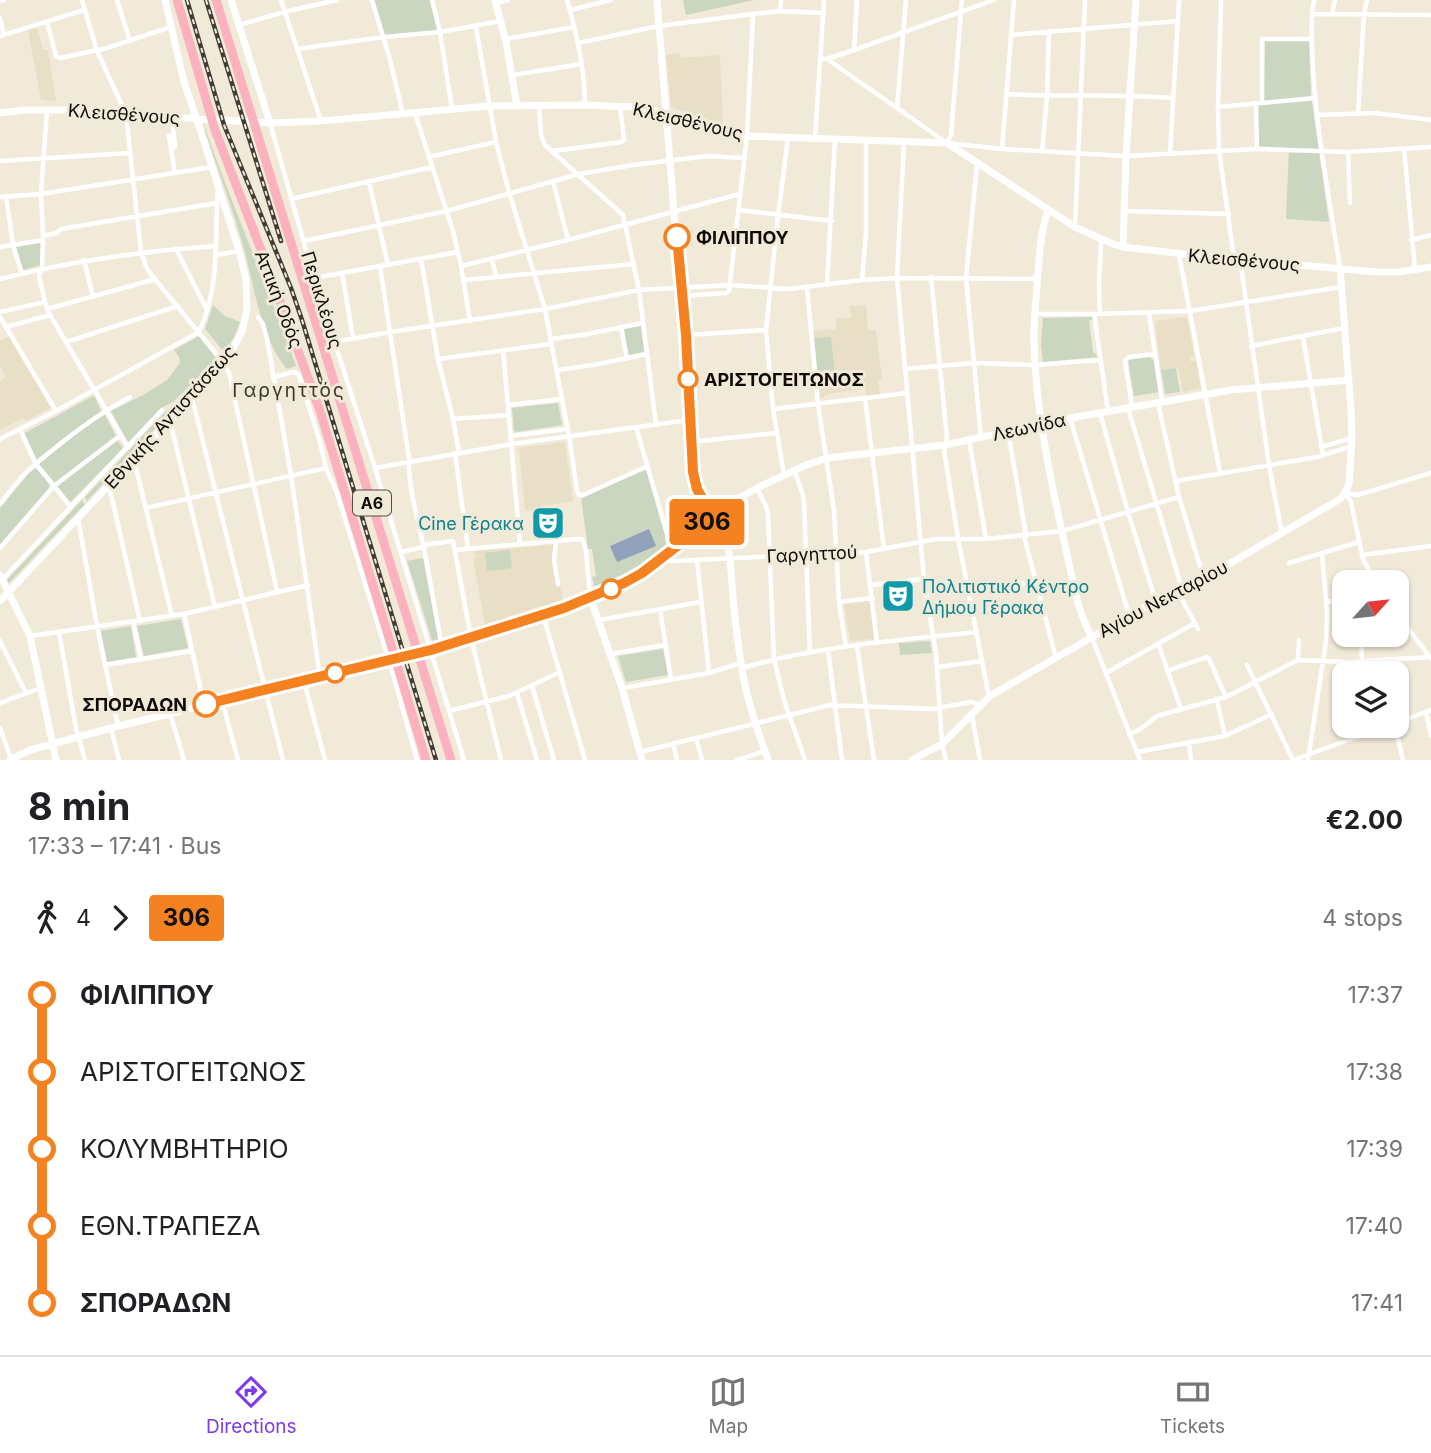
<!DOCTYPE html>
<meta charset="utf-8">
<style>
body{margin:0;font-family:Inter,sans-serif;background:#f6f6f6;color:#202124;height:100vh;display:flex;flex-direction:column;font-size:26px;white-space:nowrap}
*{box-sizing:border-box;margin:0}
p{font-size:23px;color:#757577}
.icon{flex:none;width:38px;height:38px;fill:none;stroke:currentColor;stroke-width:2;stroke-linecap:round;stroke-linejoin:round}
.map{position:relative;height:760px;overflow:hidden}
.panel{display:flex;flex-direction:column;background:#fff;flex:1}
.panel>*{flex:none}
.badge{padding:0 14px;border-radius:5px;font-size:24px;line-height:46px}
.needle{width:46px;rotate:63deg}
.fabs{position:absolute;left:1332px;top:570px;display:grid;gap:14px}
.fabs a{display:grid;place-items:center;width:77px;height:77px;border-radius:14px;background:#fff;box-shadow:0 2px 5px #0004;font-size:35px}
.map>.badge{position:absolute;translate:-50% -50%;box-shadow:0 0 0 4px #fff}
.legs{display:flex;align-items:center;gap:10px;height:77px;padding:0 28px;font-size:23px}
.legs p{margin-inline-start:auto}
.headline{display:flex;align-items:center;justify-content:space-between;height:119px;padding:0 28px}
h1{font-size:38px;font-weight:700;line-height:52px}
ul{padding:0 28px;list-style:none}
li{display:flex;align-items:center;gap:24px;height:77px;font-size:26px}
li i{display:grid;place-items:center;width:10px;height:100%;margin:0 9px;background:currentColor}
li i::after{content:'';width:18px;height:18px;margin:-9px;border:5px solid;border-radius:50%;background:#fff}
li p{margin-inline-start:auto}
li:first-child i{background:linear-gradient(#0000 50%,currentColor 0)}
li:last-child i{background:linear-gradient(currentColor 50%,#0000 0)}
.menu{display:flex;justify-content:space-around;align-items:center;height:98px;border-top:2px solid #e0e0e0;background:#fff;font-size:19px;color:#757577}
.menu a{display:grid;justify-items:center;gap:4px}
.menu .current{color:#7c3aed}
.map>svg:first-child{display:block}
.built{fill:#e9dfc7}
.green{fill:#cad6c0}
.water{fill:#91a1ba}
.lines{fill:none;stroke-linecap:round;stroke-linejoin:round}
.street{stroke:#fff;stroke-width:4.5}
.secondary{stroke:#fff;stroke-width:7}
.highway{stroke:#fbb2be;stroke-width:9}
.rail-casing{stroke:#403d35;stroke-width:4.5}
.rail{stroke:#f1ead9;stroke-width:2;stroke-dasharray:5;stroke-linecap:butt}
.line-1-casing{stroke:#fff;stroke-width:16}
.line-1{stroke:#f58220;stroke-width:10}
.stop-1-dot{fill:#fff;stroke:#f58220;stroke-width:3.5}
.labels{text-anchor:middle;dominant-baseline:central;stroke-width:6;stroke-linejoin:round;paint-order:stroke}
.shield{fill:#f1ead9;stroke:#524f46;stroke-width:2}
.shield-label{font-size:16px;font-weight:bold;fill:#0e0c07}
.street-label{font-size:18px;fill:#0e0c07;stroke:#f1ead9}
.stop-label{font-size:18px;font-weight:bold;fill:#0e0c07;stroke:#f1ead9;text-anchor:start}
.culture-label{font-size:18px;fill:#0d838f;stroke:#f1ead9;text-anchor:end}
.neighbourhood-label{font-size:19px;letter-spacing:2px;fill:#3c3628;stroke:#f1ead9}
</style>
<div class="map">
<svg width="1431" height="760" viewBox="0 0 1431 760">
<rect width="100%" height="100%" fill="#f1ead9"/>
<path class="built" d="M37,27L43,50H48L56,101L41,100L28,30Z
M680,53V58L720,55L723,126L671,107L666,55Z
M866,305L868,330H876L882,380H878L880,394L866,396L865,389L828,394L820,399L812,331L836,329V319L851,318L850,306Z
M1187,317L1194,356L1190,358L1191,362L1196,361L1201,388L1183,392L1178,368L1161,370L1155,321Z
M10,336L51,408L26,421L24,418L0,430V381L6,377L0,366V341Z
M565,442L573,501L542,506L539,510L525,511L519,448Z
M553,545L552,560L557,587H560L563,600L485,625L473,559L476,558L474,551Z
M870,601L874,639L850,641L844,603Z"/>
<path class="green" d="M372,0H432L440,32L384,37Z
M683,0H754L686,15Z
M1265,39H1309L1311,95L1329,222L1286,219L1289,148L1258,146V105L1264,100Z
M204,125C232,206 267,285 296,366L287,369C261,339 255,290 245,253C234,212 219,173 206,134Z
M41,243L40,265L23,270L16,247Z
M213,305L225,316L240,322L234,337L224,352L205,329Z
M1092,317L1093,320H1089L1093,352L1098,357L1043,362L1041,344L1043,318Z
M641,326L644,352L628,355L624,329Z
M199,336L216,358L215,361L173,402L163,407L128,443L111,411L145,394L167,380L180,363L179,357L174,350Z
M831,337L835,374L818,376L814,338Z
M1150,357L1151,359L1155,360L1160,392L1134,396L1128,360Z
M1176,368L1180,392L1165,394L1161,370Z
M93,396L95,397L101,411L36,460L23,434Z
M558,403L562,425L516,432L514,431L512,408Z
M166,411L169,414L87,501L85,497Z
M103,415H105L116,436L55,483L40,466V463L82,429Z
M117,440L123,448L122,450L70,502L57,486Z
M36,468L49,483V488L0,545V508L29,473Z
M647,468L671,548L631,574L595,588L592,577L596,576L592,549H588L581,497Z
M82,500L85,504L9,583L7,580Z
M510,550L512,568L487,571L485,553Z
M423,558L439,641L434,643L432,640L407,561Z
M181,619L188,648L144,656L137,626Z
M131,626L136,657L107,662L101,631Z
M930,641L932,653L900,655L899,643Z
M663,649L668,675L626,682L618,656Z"/>
<path class="water" d="M649,529L656,546L617,562L610,546Z"/>
<g class="lines">
<path class="street" d="M82,0L97,51L126,114L141,252L146,266L150,273L218,356L229,373L277,591
M117,0L130,41
M281,0L321,121
M372,0L389,56L403,114
M432,0L440,32L452,109
M567,0C577,34 585,69 585,105
M1221,0L1218,107L1219,150L1234,259
M1314,0C1310,23 1312,47 1313,70C1317,136 1330,202 1340,268
M0,1L4,0
M496,3L508,0
M570,10L611,0
M780,11L781,0
M1312,14L1431,15
M1332,14L1335,0
M0,18L4,35
M47,22L56,56L60,58L107,48L171,27
M239,25L284,12L337,0
M476,27L496,142L509,192L545,309L570,442L577,491L579,495L581,496L648,466
M1011,35L1178,21
M0,36L84,10
M506,39L574,27
M578,43L659,26L753,14L780,11L823,13
M297,49L384,37L440,32L501,21
M854,50L857,0
M821,59H827L854,50L994,0
M827,59L947,143L1002,149L1126,156L1257,149L1348,152L1431,147
M513,75L582,64
M1007,94C1063,97 1118,94 1173,98
M1262,102V39H1312
M1256,103L1257,149
M539,106L541,135L545,145L623,215L639,290L656,425
M1218,107L1315,98
M897,108L906,0
M47,110L41,194L43,236L42,269L39,276L45,302L50,315L128,447
M415,113L453,231L461,266L470,321
M1358,114L1364,14L1367,0
M1317,115L1375,113L1431,120
M270,123L314,278L375,468L464,760
M174,134L169,136L175,173
M815,138L824,0
M904,142L897,278L924,579L936,654L942,744L946,760
M947,143L951,135L962,0
M1404,148L1415,269
M1002,149L1014,0
M171,150L175,147L172,117
M552,151L622,142L624,139L620,106
M1042,151L1047,96L1049,31
M1348,152L1350,203
M1170,153L1179,0
M429,157L496,142
M0,161L130,153
M977,164L966,278L981,438
M553,181L568,240
M369,182L388,265
M6,196L13,245L22,274
M0,197L41,194L212,167
M291,199L432,167
M739,210L832,221
M1125,211L1229,214
M1075,226L1085,0
M43,236L57,233L61,229L217,203
M1411,240L1431,235
M304,241L447,211L579,174L633,165L708,156L744,158
M0,247L43,240
M176,249L207,310
M1179,254L1220,473
M216,255L239,251
M421,259L438,359L453,419L459,453
M492,259L496,277
M1240,259L1269,465L1282,534
M84,260L93,297
M380,266L409,458C408,487 417,515 423,544C430,578 435,612 442,646
M461,266L568,240L736,195L740,196
M342,273L353,338
M931,277L947,438L944,450L958,538L989,697
M314,278L458,252
M0,279C71,261 142,251 216,246
M464,280L634,264
M862,280L866,233V141
M827,285L835,139
M807,288L818,404L834,510L839,602L846,647
M683,296L726,293L729,291L747,136L753,14
M47,309L156,279
M0,312L45,302
M1149,313L1162,401
M1035,314H1094L1190,311L1341,287
M1094,314L1108,411
M1100,314L1099,286L1101,240
M0,317L56,411
M258,317L263,324L267,339L291,475L320,677
M6,327L50,315
M621,327L627,359
M199,332C221,284 214,239 218,188
M686,335L766,330
M1303,337L1323,455
M550,339L582,335L643,323
M66,342L178,306
M334,342L390,332L545,309L639,290L729,285L789,289L862,280L897,278L1037,279
M1251,346L1344,328
M503,350L520,544
M438,359L551,344
M905,369L974,363L1035,365L1100,360
M557,370L593,365L647,354
M273,377L294,372L299,375L320,442L326,468L337,493L389,660L417,760
M192,398L283,760
M865,398L884,549
M1158,403L1179,497L1204,579
M508,405L562,399
M1132,407L1125,361L1129,357L1155,354
M1128,408L1182,589
M773,409L907,393
M1100,413L1128,512L1156,602
M1070,418L1129,615
M453,419L509,415
M170,421L215,607
M636,427L672,551
M20,429L36,464L71,507
M1008,432L1025,529V540L1056,658
M511,436L567,429
M0,439L56,411L199,332
M969,440L986,539
M691,442L776,433
M1321,447L1352,438
M455,453L468,548
M132,461L137,472L172,616
M375,468L512,444L689,420
M794,470L803,495L804,504L810,653
M784,475L773,409L766,330L778,216L788,138
M1176,481L1317,457L1352,446
M109,485L140,621
M757,488L766,506L768,514L774,659L784,700L805,760
M1345,493L1351,502L1363,559L1376,583
M1346,493L1358,495L1431,473
M0,504C10,492 20,477 32,467C63,441 94,416 130,397
M146,508L326,468
M78,518L97,626L118,726
M556,541L554,560L558,584
M423,545L453,541L471,638L501,760
M0,548L54,486L121,435
M455,550L579,539L583,540L586,551L590,596
M401,552L423,547
M866,552L877,643
M1362,555L1431,546
M661,560L674,561L866,552L936,539H986L1062,531L1179,497
M697,560L709,673
M1289,563L1359,542
M2,580L162,410
M871,585L924,579
M968,587L1036,583
M1178,592L1198,629
M839,602L873,598
M1326,602L1344,599
M660,609L671,679
M1396,612L1431,659
M184,614L204,705
M543,615L585,760
M599,620L701,602
M133,622L141,659
M59,632L76,728L85,760
M1361,635L1362,660
M30,636L184,614L308,585
M1092,638L1140,760
M0,641L26,693
M1158,643L1181,709
M857,646L874,760
M828,650L842,760
M610,654L665,645
M1386,659L1387,674
M1298,660L1299,640
M1348,662L1349,674
M105,665L192,651
M1247,665L1293,760
M938,667L982,661
M742,668C818,646 899,640 977,632
M1167,671L1207,657L1209,659L1226,697
M1106,673L1195,623
M304,681L325,760
M532,686L554,760
M623,688L709,673L741,663
M517,693L537,760
M222,701L238,760
M1217,701L1225,736
M0,703L41,688
M449,711L509,696L560,672
M1426,712L1431,736
M170,713L184,760
M972,715L980,760
M1396,723L1431,710
M1356,726L1357,737
M1395,726L1403,760
M0,728L11,759
M111,728L119,760
M1129,735L1142,728L1157,716L1226,697L1298,660L1348,662L1429,657
M696,738L702,760
M1189,742L1191,760
M673,743L677,760
M640,752L830,705L933,709L971,702L981,705
M1137,752L1225,736L1272,714
M737,760L765,751
M1293,760L1387,726
M1308,760L1326,641L1327,614L1322,553"/>
<path class="secondary" d="M231,0L270,123
M495,0L506,42L517,106
M657,0L674,212L682,287L693,472L697,489L709,510
M0,113L24,110H79L172,117L270,123L321,121L489,106L585,105L633,107L649,109L708,128L729,134L747,136L947,143L1075,227L1113,244L1123,247L1193,255L1376,272H1399L1431,267
M1048,210C1040,234 1039,260 1037,285C1036,304 1033,324 1034,343C1036,411 1050,478 1065,545C1072,575 1076,610 1092,637
M1123,247L1126,156L1136,0
M706 517a9 9 0 1 1 18 0a9 9 0 1 1-18 0Z
M722,511L739,498L757,488L806,465L827,458L945,445L1070,418L1231,390L1349,380
M721,524C731,548 731,572 733,598C735,619 737,640 741,662C745,695 757,728 768,760
M0,575L30,636L56,760
M590,597L622,688L642,760
M0,601L217,370L232,351L242,331L247,310L246,280L240,254L199,126L184,82L165,0
M10,760L30,750L115,727L431,650L543,615L624,583L660,560L707,522
M912,760L942,744L989,697L1000,690L1143,608L1210,575L1340,499L1345,493L1349,484L1352,437L1351,410L1340,268"/>
<path class="highway" d="M177,0L215,130L268,268L320,411L426,760
M216,0L451,760"/>
<defs>
<path id="rail" d="M187,0L224,125L291,288L302,320L436,760
M206,0L281,241"/>
</defs>
<use href="#rail" class="rail-casing"/>
<use href="#rail" class="rail"/>
</g>
<g class="lines">
<defs>
<path id="line-1" d="M206,704L431,650L564,608L624,583L642,573L707,523L705,517L709,510L697,489L693,472L686,335L677,237"/>
</defs>
<use href="#line-1" class="line-1-casing"/>
<use href="#line-1" class="line-1"/>
</g>
<defs>
<symbol id="theatre-square" viewBox="-11 -11 22 22"><rect x="-9" y="-9" width="18" height="18" rx="4" fill="#0f9aa8" stroke="#f1ead9"/><path d="M-5-5.5Q0-4 5-5.5V0Q5 5 0 6Q-5 5-5 0ZM-3.3-2.5H-1v1.5H-3.3ZM1-2.5H3.3v1.5H1ZM-2.8 1Q0 5.5 2.8 1Z" fill="#fff"/></symbol>
</defs>
<g fill-rule="evenodd">
<use href="#theatre-square" x="529" y="504" width="38" height="38"/>
<use href="#theatre-square" x="879" y="577" width="38" height="38"/>
</g>
<g class="stop-1-dot">
<circle cx="677" cy="237" r="12"/>
<circle cx="688" cy="379" r="9"/>
<circle cx="611" cy="589" r="9"/>
<circle cx="335" cy="673" r="9"/>
<circle cx="206" cy="704" r="12"/>
</g>
<g class="labels">
<rect class="shield" x="353" y="490.5" width="38" height="25" rx="5"/>
<g class="shield-label">
<text x="372" y="503">Α6</text>
</g>
<g class="street-label">
<text transform="translate(124 114) rotate(4)">Κλεισθένους</text>
<text transform="translate(688 121) rotate(13)">Κλεισθένους</text>
<text transform="translate(1244 260) rotate(5)">Κλεισθένους</text>
<text transform="translate(279 299) rotate(69)">Αττική Οδός</text>
<text transform="translate(322 300) rotate(73)">Περικλέους</text>
<text transform="translate(170 417) rotate(-48)">Εθνικής Αντιστάσεως</text>
<text transform="translate(1029 427) rotate(-12)">Λεωνίδα</text>
<text transform="translate(812 554) rotate(-3)">Γαργηττού</text>
<text transform="translate(1163 599) rotate(-28)">Αγίου Νεκταρίου</text>
</g>
<g class="stop-label">
<text x="696" y="237">ΦΙΛΙΠΠΟΥ</text>
<text x="704" y="379">ΑΡΙΣΤΟΓΕΙΤΩΝΟΣ</text>
<text x="187" y="704" text-anchor="end">ΣΠΟΡΑΔΩΝ</text>
</g>
<g class="culture-label">
<text x="524" y="523">Cine Γέρακα</text>
<text x="922" y="586" text-anchor="start">Πολιτιστικό Κέντρο<tspan x="922" dy="21">Δήμου Γέρακα</tspan></text>
</g>
<g class="neighbourhood-label">
<text x="289" y="390">Γαργηττός</text>
</g>
</g>
</svg>
<div class="fabs">
<a><svg class="needle" viewBox="-14 -14 28 28"><path d="M0-13l5 13h-10z" fill="#e53935"/><path d="M0 13l5-13h-10z" fill="#757577"/></svg></a>
<a><svg class="icon" aria-label="layers" viewBox="0 0 24 24"><path d="M12 4l9 5-9 5-9-5zM3 14l9 5 9-5"/></svg></a>
</div>
<b class="badge" style="left:707px;top:522px;background:#f58220;color:#111">306</b>
</div>
<section class="panel">
<div class="headline"><div><h1>8 min</h1><p>17:33 – 17:41 · Bus</p></div><b>€2.00</b></div>
<div class="legs"><svg class="icon" aria-label="walk" viewBox="0 0 24 24"><circle cx="13" cy="4" r="2"/><path d="M13 8l-2 6 4 7M11 14l-3 7M7 12l3-4h3l4 4"/></svg>4<svg class="icon" aria-label="forward" viewBox="0 0 24 24"><path d="M9 5l7 7-7 7"/></svg><b class="badge" style="background:#f58220;color:#111">306</b><p>4 stops</p></div>
<ul>
<li><i style="color:#f58220"></i><b>ΦΙΛΙΠΠΟΥ</b><p>17:37</p></li>
<li><i style="color:#f58220"></i><span>ΑΡΙΣΤΟΓΕΙΤΩΝΟΣ</span><p>17:38</p></li>
<li><i style="color:#f58220"></i><span>ΚΟΛΥΜΒΗΤΗΡΙΟ</span><p>17:39</p></li>
<li><i style="color:#f58220"></i><span>ΕΘΝ.ΤΡΑΠΕΖΑ</span><p>17:40</p></li>
<li><i style="color:#f58220"></i><b>ΣΠΟΡΑΔΩΝ</b><p>17:41</p></li>
</ul>
</section>
<nav class="menu">
<a class="current"><svg class="icon" aria-label="directions" viewBox="0 0 24 24"><path d="M12 3l9 9-9 9-9-9zM9 14v-3h6M13 9l2 2-2 2"/></svg>Directions</a>
<a><svg class="icon" aria-label="map" viewBox="0 0 24 24"><path d="M3 6l6-2 6 2 6-2v14l-6 2-6-2-6 2zM9 4v14M15 6v14"/></svg>Map</a>
<a><svg class="icon" aria-label="tickets" viewBox="0 0 24 24"><path d="M3 7h18v10H3zM15 7v10"/></svg>Tickets</a>
</nav>
